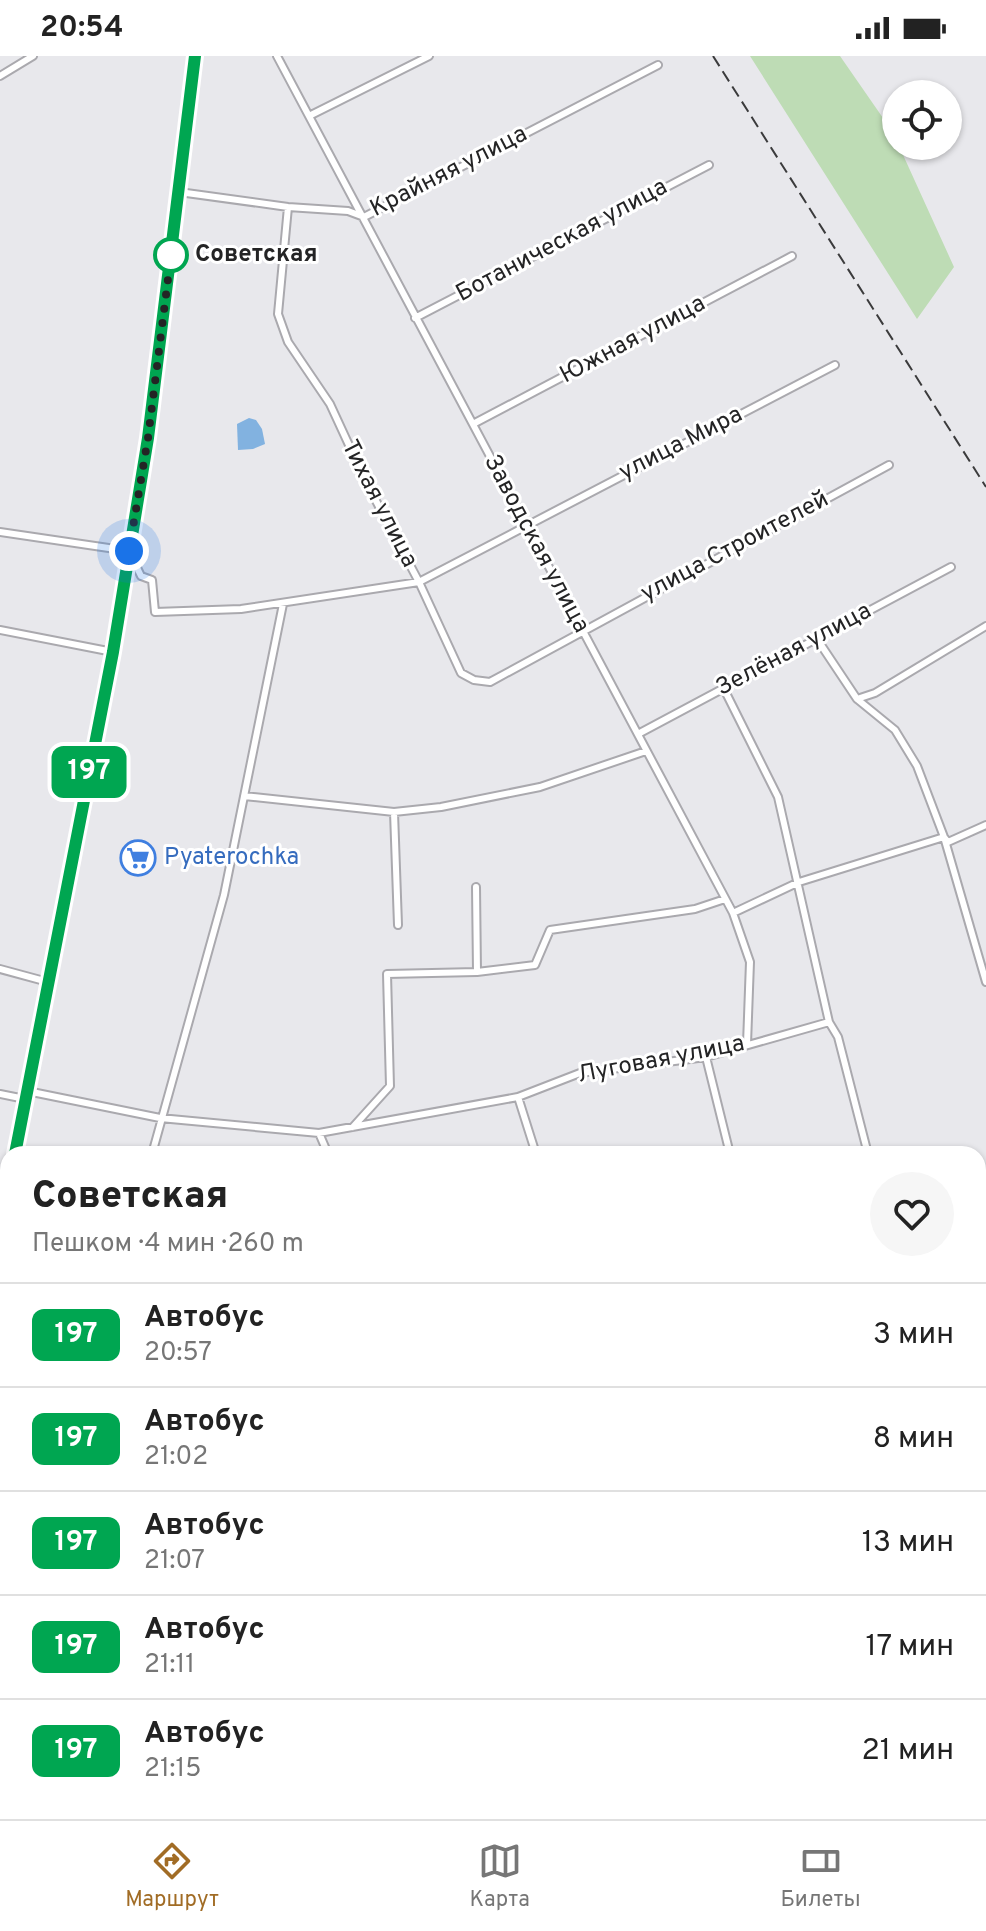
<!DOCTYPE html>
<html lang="ru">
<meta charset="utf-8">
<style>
body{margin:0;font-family:Overpass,sans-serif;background:#f6f6f6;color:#222;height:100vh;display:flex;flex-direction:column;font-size:30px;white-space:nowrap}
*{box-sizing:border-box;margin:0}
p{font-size:26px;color:#767676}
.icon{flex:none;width:44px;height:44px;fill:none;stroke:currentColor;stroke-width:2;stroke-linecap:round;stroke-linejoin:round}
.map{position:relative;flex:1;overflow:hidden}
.sheet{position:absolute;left:0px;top:1090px;width:986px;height:674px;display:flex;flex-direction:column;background:#fff;border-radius:24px 24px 0 0;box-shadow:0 2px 6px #0004}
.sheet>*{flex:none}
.badge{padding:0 16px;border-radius:12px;font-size:28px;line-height:52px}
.tools{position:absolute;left:882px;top:24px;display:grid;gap:16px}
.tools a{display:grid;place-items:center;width:80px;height:80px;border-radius:50%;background:#fff;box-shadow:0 2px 6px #0004;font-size:40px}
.you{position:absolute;width:40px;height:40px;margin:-20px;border:6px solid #fff;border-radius:50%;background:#1a73e8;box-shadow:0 0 0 12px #1a73e833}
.map>.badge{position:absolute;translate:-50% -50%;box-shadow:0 0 0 4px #fff}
.round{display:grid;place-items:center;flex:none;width:84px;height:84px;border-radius:42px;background:#f6f6f6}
.headline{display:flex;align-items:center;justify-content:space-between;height:136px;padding:0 32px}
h1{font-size:38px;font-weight:800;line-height:60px}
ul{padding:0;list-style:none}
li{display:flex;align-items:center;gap:24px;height:104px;padding:0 32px;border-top:2px solid #e0e0e0}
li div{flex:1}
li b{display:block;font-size:30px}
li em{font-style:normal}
li .badge{min-width:88px;font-weight:700;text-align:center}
.status{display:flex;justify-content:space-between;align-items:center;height:56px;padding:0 40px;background:#fff;direction:ltr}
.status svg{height:22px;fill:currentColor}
.menu{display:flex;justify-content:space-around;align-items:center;height:112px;border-top:2px solid #e0e0e0;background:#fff;font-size:22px;color:#767676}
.menu a{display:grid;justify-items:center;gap:4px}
.menu .active{color:#a16c25}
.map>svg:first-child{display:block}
.green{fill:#bedcb5}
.water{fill:#82b2e0}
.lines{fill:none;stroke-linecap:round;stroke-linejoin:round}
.minor-casing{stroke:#aaa9ae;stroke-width:10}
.tertiary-casing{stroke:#aaa9ae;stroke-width:12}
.minor{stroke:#fff;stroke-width:6}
.tertiary{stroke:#fff;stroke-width:8}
.rail{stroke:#3b3b3c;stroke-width:2;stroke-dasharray:12 6;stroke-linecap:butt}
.line-casing{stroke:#fff;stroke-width:18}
.line{stroke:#00a651;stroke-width:12}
.walk{stroke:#242425;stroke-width:8;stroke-dasharray:0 14.4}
.stop-dot{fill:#fff;stroke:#00a651;stroke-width:4}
.labels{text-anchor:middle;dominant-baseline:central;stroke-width:6;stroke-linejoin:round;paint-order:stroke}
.street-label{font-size:24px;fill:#242425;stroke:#fff}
.stop-label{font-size:24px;font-weight:bold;fill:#242425;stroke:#fff;text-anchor:start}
.shop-label{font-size:24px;fill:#366cbe;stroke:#fff;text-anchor:start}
</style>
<div class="status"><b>20:54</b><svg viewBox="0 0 49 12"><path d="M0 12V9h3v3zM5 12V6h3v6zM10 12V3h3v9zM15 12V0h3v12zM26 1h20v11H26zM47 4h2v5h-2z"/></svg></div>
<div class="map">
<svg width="986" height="1763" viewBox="0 0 986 1763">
<rect width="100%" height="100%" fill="#e8e8ec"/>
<path class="green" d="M750,0H840L892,75L896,90H899L954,211L917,263Z"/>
<path class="water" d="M249,362L256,364L262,373L265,388L253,393L238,394L237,368Z"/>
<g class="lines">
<defs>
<path id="minor" d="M277,0L733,857L750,906L747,988
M0,20L33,0
M309,60L429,0
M179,136L288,151L348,155L364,161L658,9
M288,151L278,258L288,286L330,348L366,426L419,526L461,617L474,624L490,626L889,409
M415,262L709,109
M473,368L792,200
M0,476L129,495L141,520L152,524L155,556L241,553L419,526L835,309
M986,570L875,637L857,643L895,674L917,710L944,781L986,926
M0,574L113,596
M817,583L857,643
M723,631L778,741L829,966L838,981L868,1098
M638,678L951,511
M244,740L394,756L441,751L540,731L646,695
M394,756L398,869
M476,831L477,916
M733,857L799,826L944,781L948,786L986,769
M0,913L48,926
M706,1001L730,1098
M27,1035L160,1062L319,1077L518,1041L580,1017L706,1001L829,966
M0,1038L25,1043
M518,1041L536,1098
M353,1071L390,1030L387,918L477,916L535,909L550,874L695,853L725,843
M319,1077L328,1098
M152,1098L224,839L283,548
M978,1468L986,1494
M0,1556L8,1555
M978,1656L986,1653
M82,1756L85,1763
M827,1763L843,1756
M858,1763L861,1758L859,1756"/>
<path id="tertiary" d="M15,1098L113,596L148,382L195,0
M0,1175L8,1134"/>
</defs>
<use href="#minor" class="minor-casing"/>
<use href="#tertiary" class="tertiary-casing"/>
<use href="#minor" class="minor"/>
<use href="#tertiary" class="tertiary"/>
<path class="rail" d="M713,0L986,431"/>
</g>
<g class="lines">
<defs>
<path id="line" d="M15,1098L113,596L148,382L195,0"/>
</defs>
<use href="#line" class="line-casing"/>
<use href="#line" class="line"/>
<path class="walk" d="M129,495L148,382L171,199"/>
</g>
<defs>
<symbol id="supermarket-ring" viewBox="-11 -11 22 22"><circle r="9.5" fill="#fff" stroke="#3f7fe0" stroke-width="1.5"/><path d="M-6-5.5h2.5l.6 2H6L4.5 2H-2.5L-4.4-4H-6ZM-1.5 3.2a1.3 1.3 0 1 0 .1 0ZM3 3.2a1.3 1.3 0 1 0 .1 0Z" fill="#3f7fe0"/></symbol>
</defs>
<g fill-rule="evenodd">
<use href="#supermarket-ring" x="118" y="782" width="40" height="40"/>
</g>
<circle class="stop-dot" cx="171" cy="199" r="16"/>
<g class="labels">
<g class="street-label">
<text transform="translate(449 116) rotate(-27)">Крайняя улица</text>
<text transform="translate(562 185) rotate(-28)">Ботаническая улица</text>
<text transform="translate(633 284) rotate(-28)">Южная улица</text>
<text transform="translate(681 388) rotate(-27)">улица Мира</text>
<text transform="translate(379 448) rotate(63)">Тихая улица</text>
<text transform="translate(536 488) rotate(62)">Заводская улица</text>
<text transform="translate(735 491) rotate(-28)">улица Строителей</text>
<text transform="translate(794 594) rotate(-28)">Зелёная улица</text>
<text transform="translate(661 1004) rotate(-11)">Луговая улица</text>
</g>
<g class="stop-label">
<text x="195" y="199">Советская</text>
</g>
<g class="shop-label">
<text x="164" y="802">Pyaterochka</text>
</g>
</g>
</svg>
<div class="tools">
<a><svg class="icon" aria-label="locate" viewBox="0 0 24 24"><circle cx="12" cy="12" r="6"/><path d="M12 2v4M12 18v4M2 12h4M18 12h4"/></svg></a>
</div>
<div class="you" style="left:129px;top:495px"></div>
<b class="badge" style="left:89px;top:716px;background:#00a651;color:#fff">197</b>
<section class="sheet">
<div class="headline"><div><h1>Советская</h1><p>Пешком · 4 мин · 260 m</p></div><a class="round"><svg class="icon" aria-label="heart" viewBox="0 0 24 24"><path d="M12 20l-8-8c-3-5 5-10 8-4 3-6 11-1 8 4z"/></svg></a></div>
<ul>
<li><span class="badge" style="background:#00a651;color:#fff">197</span><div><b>Автобус</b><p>20:57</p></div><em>3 мин</em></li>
<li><span class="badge" style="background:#00a651;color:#fff">197</span><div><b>Автобус</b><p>21:02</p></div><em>8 мин</em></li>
<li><span class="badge" style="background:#00a651;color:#fff">197</span><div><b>Автобус</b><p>21:07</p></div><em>13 мин</em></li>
<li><span class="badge" style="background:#00a651;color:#fff">197</span><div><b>Автобус</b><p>21:11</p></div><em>17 мин</em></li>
<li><span class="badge" style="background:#00a651;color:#fff">197</span><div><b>Автобус</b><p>21:15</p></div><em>21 мин</em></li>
</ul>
</section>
</div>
<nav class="menu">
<a class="active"><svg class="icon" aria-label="directions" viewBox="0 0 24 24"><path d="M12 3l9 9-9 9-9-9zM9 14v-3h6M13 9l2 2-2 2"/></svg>Маршрут</a>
<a><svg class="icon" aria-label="map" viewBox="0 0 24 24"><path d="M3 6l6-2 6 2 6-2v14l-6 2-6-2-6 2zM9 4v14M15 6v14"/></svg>Карта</a>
<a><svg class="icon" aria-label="tickets" viewBox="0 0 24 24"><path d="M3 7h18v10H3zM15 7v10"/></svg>Билеты</a>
</nav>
